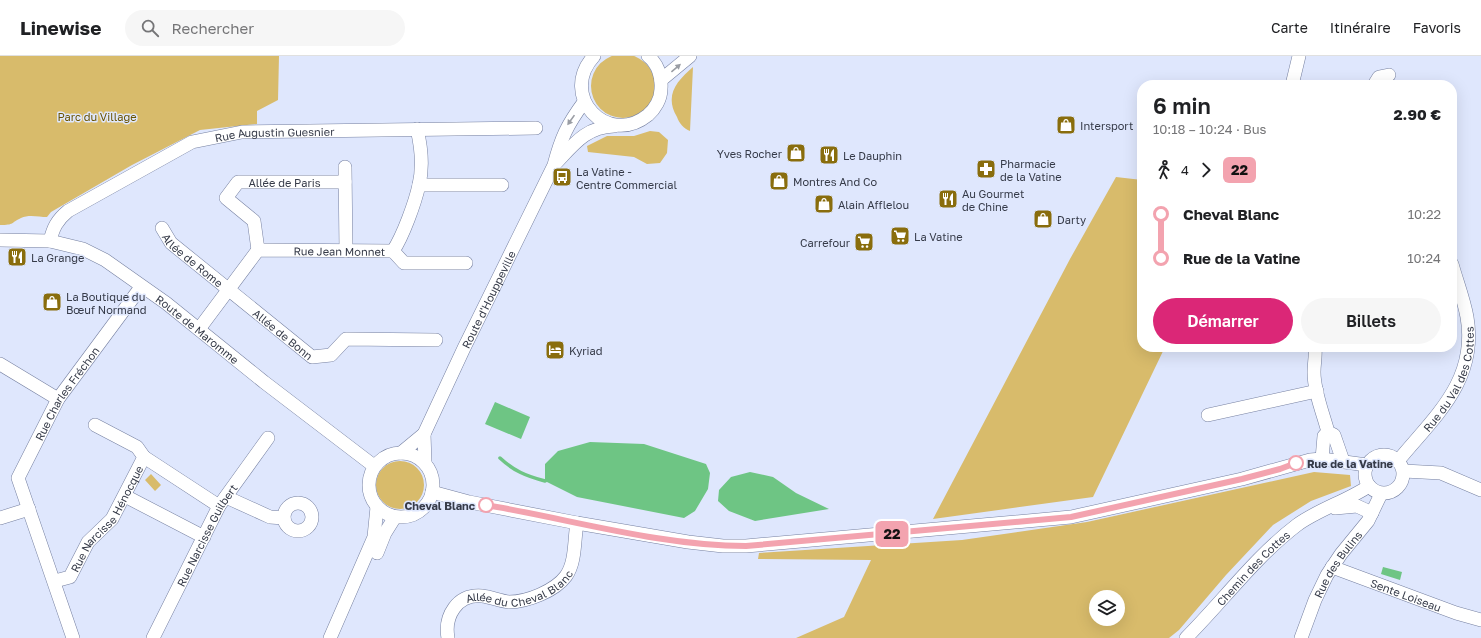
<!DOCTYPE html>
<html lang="fr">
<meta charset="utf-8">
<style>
body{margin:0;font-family:"Golos Text",sans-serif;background:#f6f6f6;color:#202124;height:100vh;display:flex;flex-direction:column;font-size:15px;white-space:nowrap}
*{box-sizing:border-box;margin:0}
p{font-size:13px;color:#757577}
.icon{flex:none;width:22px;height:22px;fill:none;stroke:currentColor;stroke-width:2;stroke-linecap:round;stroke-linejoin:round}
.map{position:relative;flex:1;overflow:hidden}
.sheet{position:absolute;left:1137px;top:24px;width:320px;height:272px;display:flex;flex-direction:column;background:#fff;border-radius:16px;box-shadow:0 4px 16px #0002}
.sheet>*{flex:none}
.badge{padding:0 8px;border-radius:6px;font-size:14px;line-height:26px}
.buttons{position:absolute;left:1089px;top:534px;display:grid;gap:8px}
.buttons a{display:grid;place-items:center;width:36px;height:36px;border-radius:50%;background:#fff;box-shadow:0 4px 16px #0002;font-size:20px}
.map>.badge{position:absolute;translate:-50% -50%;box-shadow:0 0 0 2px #fff}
.legs{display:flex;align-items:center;gap:6px;height:44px;padding:0 16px;font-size:13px}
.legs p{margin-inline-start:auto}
.headline{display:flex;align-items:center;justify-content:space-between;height:68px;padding:0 16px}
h1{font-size:22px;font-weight:600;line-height:30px}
.cta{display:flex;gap:8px;margin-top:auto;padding:8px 16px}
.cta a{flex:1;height:46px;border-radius:24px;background:#db2777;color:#fff;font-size:16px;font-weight:600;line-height:46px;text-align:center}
.cta a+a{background:#f6f6f6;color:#202124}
ul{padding:0 16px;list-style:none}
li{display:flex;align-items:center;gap:14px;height:44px;font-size:15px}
li i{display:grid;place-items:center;width:6px;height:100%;margin:0 5px;background:currentColor}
li i::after{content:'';width:10px;height:10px;margin:-5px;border:3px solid;border-radius:50%;background:#fff}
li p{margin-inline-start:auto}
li:first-child i{background:linear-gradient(#0000 50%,currentColor 0)}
li:last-child i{background:linear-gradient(currentColor 50%,#0000 0)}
header{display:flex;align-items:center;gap:24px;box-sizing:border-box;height:56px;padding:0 20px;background:#fff;border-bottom:1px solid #e0e0e0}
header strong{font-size:19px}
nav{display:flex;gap:22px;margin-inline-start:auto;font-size:14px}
.search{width:280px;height:36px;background:#f6f6f6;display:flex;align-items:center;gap:10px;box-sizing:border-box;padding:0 14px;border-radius:22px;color:#757577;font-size:15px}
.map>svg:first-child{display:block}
.green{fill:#d8bb6b;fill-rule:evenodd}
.water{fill:#6ec584}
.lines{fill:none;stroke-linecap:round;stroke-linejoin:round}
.stream{stroke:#6ec584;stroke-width:3.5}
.minor-casing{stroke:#7680a1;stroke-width:14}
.minor{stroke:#fff;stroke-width:13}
.oneway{fill:#9a9da4}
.line-1-casing{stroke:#fff;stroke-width:9}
.line-1{stroke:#f3a3af;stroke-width:6}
.stop-1-dot{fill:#fff;stroke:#f3a3af;stroke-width:2}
.labels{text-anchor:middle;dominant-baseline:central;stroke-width:3;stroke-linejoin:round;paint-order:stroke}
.park-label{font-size:11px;fill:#6a5300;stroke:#dfe7fd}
.poi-label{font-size:11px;fill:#363b49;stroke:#dfe7fd;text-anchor:start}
.street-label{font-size:11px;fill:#363b49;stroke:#dfe7fd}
.stop-label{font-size:11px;font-weight:bold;fill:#363b49;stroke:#dfe7fd;text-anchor:start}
</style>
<header>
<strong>Linewise</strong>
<div class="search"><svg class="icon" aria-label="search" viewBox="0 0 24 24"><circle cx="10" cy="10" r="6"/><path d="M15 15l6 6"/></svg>Rechercher</div>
<nav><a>Carte</a><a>Itinéraire</a><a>Favoris</a></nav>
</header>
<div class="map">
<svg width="1481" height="582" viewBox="0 0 1481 582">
<rect width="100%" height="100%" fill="#dfe7fd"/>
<path class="green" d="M591 30a32 32 0 1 1 64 0a32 32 0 1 1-64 0Z
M0,0H279L278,44L257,55V68L200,74L132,109L51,156L47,161C39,161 29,158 21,162C10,167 15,169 0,169Z
M693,11L690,75C684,73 679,67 677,61C664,39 677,25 693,11Z
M650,75L659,76L668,84L667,97L660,107L647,108L634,101L588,96L587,90L607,80H634Z
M1116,121L1142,124V291H1165L1093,441L933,463L1070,203Z
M376 429a24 24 0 1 1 48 0a24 24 0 1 1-48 0Z
M1314,416L1350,419L1351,430L1311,445L1273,469L1226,519L1179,574L1169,582H796L844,561L871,504L758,503L759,497L962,484L1087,466ZM1096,541H1118V563H1096Z
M151,418L161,429L155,435L145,424Z"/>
<path class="water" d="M495,346L530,361L521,383L485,368Z
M590,386L644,388L706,408L710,417L708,433L695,455L684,462L577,441L545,425V408L558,395Z
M750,416L773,421L796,437L829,453L755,465L729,455L718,445L719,434L731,421Z
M1383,511L1402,516L1400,524L1381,518Z"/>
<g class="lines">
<path class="stream" d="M500,402C514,415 526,420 545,425L547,424"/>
<defs>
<g id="minor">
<path d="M594,0C558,39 607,92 648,59C655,53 661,43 661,33C662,21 658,8 648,0"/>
<path d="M661,24L690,0"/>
<path d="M1292,29L1299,0"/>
<path d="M1374,29L1379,21L1389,19"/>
<path d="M556,107C574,88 586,71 614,70"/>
<path d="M345,111L346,195"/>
<path d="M419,129H502"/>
<path id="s1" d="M162,172L171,187L312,301L331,299L346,283L436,284"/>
<path id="s2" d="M0,184L50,185L83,193L105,204L166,247L264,326L374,410"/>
<path id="s3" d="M50,185C53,172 57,164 68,155L192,86L242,76L536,72"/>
<path id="s4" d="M258,194L254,165L226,142L238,126H345"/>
<path d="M393,195L404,207H466"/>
<path id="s5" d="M199,273L258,194L393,195C403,180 415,147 419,129C423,112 421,90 417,73"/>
<path d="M1315,291C1316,300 1314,307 1314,316C1314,336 1323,357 1328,376L1334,379L1343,405"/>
<path d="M0,308L58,343"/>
<path d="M1208,359L1317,335"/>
<path d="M424,378L425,407"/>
<circle cx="401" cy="429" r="32"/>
<path id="s6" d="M401,397L424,378L464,292L554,109C561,82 567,69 584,46"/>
<circle cx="1384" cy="418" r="19"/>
<path d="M144,401L219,450"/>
<path d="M1322,403L1324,380L1328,376"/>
<path id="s7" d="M1398,405C1434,361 1478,325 1467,261C1464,244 1457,226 1452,208"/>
<path d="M1404,415L1441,417L1481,434"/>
<path d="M432,436L469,446L577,467L688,486L723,490H746L1071,461L1242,423L1310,404L1322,403L1367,409"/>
<path d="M125,440L204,481"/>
<path d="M226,441L270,461L284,462"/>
<circle cx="298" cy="461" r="14"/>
<path d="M1335,452L1357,450L1372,457"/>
<path d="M0,462L29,453"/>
<path d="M377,497L385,477L395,461"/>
<path id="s8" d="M1332,511L1456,557L1481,564"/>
<path id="s9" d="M55,525L70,521L88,486L112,463L144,401L137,391L95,369"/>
<path id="s10" d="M73,582L18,422L58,343L141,231"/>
<path id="s11" d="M153,582L219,450L268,382"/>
<path d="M330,582L374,481L377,451"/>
<path id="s12" d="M448,582C444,560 457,538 482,540C491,541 500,545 509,546C527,546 555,535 566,520C576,506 574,484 577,467"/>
<path id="s13" d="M1186,582C1223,545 1255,501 1297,469C1317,454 1347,445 1369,430"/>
<path id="s14" d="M1301,582L1315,544L1327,519L1341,498L1368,465L1381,438"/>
</g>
</defs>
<use href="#minor" class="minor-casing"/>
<use href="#minor" class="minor"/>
</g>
<defs><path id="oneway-solid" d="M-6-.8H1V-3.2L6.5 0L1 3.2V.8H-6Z"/></defs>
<g class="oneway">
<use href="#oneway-solid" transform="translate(676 12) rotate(-40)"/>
<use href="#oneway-solid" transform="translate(571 64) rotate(125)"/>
</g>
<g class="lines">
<defs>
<path id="line-1" d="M486,449C570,463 660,490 746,490L1071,461L1242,423L1280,413L1296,407"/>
</defs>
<use href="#line-1" class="line-1-casing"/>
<use href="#line-1" class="line-1"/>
</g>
<defs>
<symbol id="shop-square" viewBox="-11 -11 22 22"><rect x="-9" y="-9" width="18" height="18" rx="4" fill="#896d0d" stroke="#dfe7fd"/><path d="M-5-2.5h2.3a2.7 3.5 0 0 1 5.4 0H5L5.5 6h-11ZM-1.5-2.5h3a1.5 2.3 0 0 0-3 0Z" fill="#fff"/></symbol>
<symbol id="restaurant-square" viewBox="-11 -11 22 22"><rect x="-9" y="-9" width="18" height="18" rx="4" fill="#896d0d" stroke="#dfe7fd"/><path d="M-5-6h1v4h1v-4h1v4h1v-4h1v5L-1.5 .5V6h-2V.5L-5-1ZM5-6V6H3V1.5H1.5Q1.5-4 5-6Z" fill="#fff"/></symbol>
<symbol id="pharmacy-square" viewBox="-11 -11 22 22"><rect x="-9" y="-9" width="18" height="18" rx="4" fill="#896d0d" stroke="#dfe7fd"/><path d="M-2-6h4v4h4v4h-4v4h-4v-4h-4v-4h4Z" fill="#fff"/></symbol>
<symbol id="bus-square" viewBox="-11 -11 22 22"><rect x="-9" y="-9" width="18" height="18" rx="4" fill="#896d0d" stroke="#dfe7fd"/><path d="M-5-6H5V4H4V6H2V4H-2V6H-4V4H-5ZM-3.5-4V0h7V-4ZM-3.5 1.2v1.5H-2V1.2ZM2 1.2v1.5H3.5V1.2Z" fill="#fff"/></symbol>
<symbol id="supermarket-square" viewBox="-11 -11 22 22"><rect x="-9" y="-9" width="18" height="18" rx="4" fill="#896d0d" stroke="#dfe7fd"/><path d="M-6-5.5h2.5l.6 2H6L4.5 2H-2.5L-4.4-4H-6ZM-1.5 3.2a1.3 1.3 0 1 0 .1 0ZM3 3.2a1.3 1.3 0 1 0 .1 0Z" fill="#fff"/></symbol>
<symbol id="hotel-square" viewBox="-11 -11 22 22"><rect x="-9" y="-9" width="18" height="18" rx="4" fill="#896d0d" stroke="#dfe7fd"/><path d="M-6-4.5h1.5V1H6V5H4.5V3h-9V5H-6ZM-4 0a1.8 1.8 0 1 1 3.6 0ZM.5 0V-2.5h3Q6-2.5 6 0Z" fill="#fff"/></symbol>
</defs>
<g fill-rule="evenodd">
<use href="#shop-square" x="1055" y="58" width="22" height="22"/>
<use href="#shop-square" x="785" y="86" width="22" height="22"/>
<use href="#restaurant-square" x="818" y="88" width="22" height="22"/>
<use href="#pharmacy-square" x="975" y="102" width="22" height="22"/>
<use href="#bus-square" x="551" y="110" width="22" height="22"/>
<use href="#shop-square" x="768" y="114" width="22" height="22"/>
<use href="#restaurant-square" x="937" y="132" width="22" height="22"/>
<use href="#shop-square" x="813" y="137" width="22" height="22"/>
<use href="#shop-square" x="1032" y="152" width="22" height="22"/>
<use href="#supermarket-square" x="889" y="169" width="22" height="22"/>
<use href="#supermarket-square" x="853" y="175" width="22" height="22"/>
<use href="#restaurant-square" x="6" y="190" width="22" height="22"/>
<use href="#shop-square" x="41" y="235" width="22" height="22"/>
<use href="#hotel-square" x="544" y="283" width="22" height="22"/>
</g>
<g class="stop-1-dot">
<circle cx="1296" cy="407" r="7"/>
<circle cx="486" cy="449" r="7"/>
</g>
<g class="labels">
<g class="park-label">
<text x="97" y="60">Parc du Village</text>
</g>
<g class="poi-label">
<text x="1080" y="69">Intersport</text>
<text x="782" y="97" text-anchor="end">Yves Rocher</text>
<text x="843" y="99">Le Dauphin</text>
<text x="1000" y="107">Pharmacie<tspan x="1000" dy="13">de la Vatine</tspan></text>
<text x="576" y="115">La Vatine -<tspan x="576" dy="13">Centre Commercial</tspan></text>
<text x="793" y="125">Montres And Co</text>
<text x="962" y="137">Au Gourmet<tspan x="962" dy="13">de Chine</tspan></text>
<text x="838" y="148">Alain Afflelou</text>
<text x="1057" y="163">Darty</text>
<text x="914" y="180">La Vatine</text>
<text x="850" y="186" text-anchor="end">Carrefour</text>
<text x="31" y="201">La Grange</text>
<text x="66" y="240">La Boutique du<tspan x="66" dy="13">Bœuf Normand</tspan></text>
<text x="569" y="294">Kyriad</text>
</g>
<g class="street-label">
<text stroke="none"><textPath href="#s3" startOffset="261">Rue Augustin Guesnier</textPath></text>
<text stroke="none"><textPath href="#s4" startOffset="132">Allée de Paris</textPath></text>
<text stroke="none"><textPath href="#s5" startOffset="180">Rue Jean Monnet</textPath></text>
<text stroke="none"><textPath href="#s1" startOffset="45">Allée de Rome</textPath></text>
<text stroke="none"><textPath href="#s6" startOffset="179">Route d'Houppeville</textPath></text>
<text stroke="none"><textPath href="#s2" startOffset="224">Route de Maromme</textPath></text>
<text stroke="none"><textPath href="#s1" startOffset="162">Allée de Bonn</textPath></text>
<text stroke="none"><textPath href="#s7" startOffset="99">Rue du Val des Cottes</textPath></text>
<text stroke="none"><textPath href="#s10" startOffset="267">Rue Charles Fréchon</textPath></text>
<text stroke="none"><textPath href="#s9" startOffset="85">Rue Narcisse Hénocque</textPath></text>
<text stroke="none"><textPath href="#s11" startOffset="116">Rue Narcisse Guilbert</textPath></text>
<text stroke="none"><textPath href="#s14" startOffset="83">Rue des Bulins</textPath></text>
<text stroke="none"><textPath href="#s13" startOffset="97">Chemin des Cottes</textPath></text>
<text stroke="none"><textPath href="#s12" startOffset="104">Allée du Cheval Blanc</textPath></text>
<text stroke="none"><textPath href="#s8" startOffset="79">Sente Loiseau</textPath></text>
</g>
<g class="stop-label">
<text x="1307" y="407">Rue de la Vatine</text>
<text x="475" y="449" text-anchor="end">Cheval Blanc</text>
</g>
</g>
</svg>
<div class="buttons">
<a><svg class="icon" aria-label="layers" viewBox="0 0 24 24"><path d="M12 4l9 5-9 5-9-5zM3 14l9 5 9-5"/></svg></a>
</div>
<b class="badge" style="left:892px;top:478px;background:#f3a3af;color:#111">22</b>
<section class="sheet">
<div class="headline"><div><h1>6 min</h1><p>10:18 – 10:24 · Bus</p></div><b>2.90 €</b></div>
<div class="legs"><svg class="icon" aria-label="walk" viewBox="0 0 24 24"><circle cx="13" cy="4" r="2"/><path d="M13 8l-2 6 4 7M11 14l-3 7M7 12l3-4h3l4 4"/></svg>4<svg class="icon" aria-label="forward" viewBox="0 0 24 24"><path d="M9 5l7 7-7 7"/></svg><b class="badge" style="background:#f3a3af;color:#111">22</b></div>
<ul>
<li><i style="color:#f3a3af"></i><b>Cheval Blanc</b><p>10:22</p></li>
<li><i style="color:#f3a3af"></i><b>Rue de la Vatine</b><p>10:24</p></li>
</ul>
<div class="cta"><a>Démarrer</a><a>Billets</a></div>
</section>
</div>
